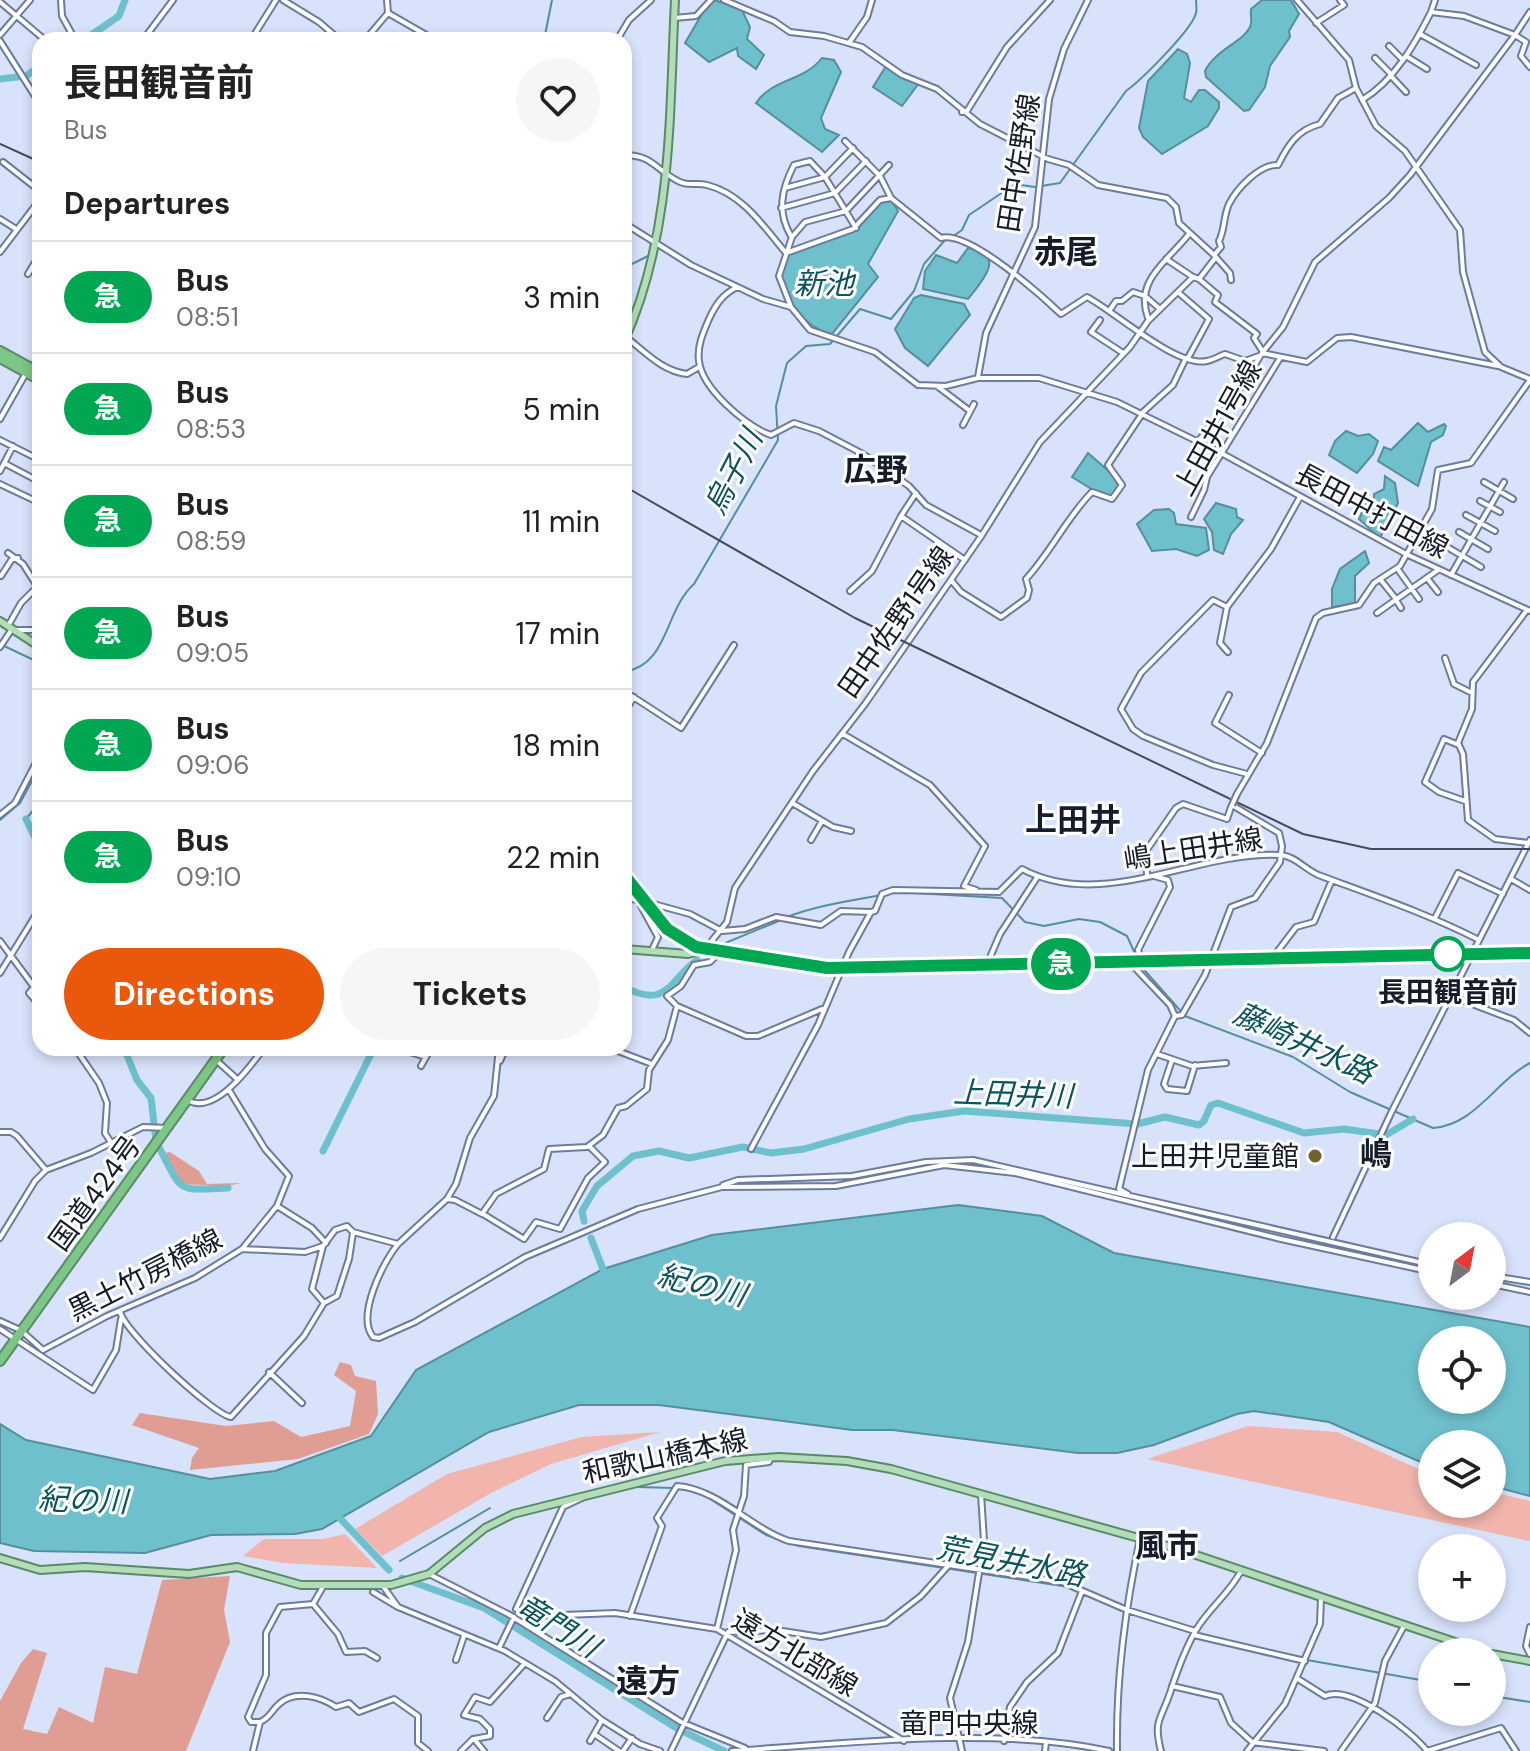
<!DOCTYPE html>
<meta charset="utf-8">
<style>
body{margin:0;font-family:"DM Sans","Noto Sans JP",sans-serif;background:#f6f6f6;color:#222;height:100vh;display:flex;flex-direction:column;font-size:30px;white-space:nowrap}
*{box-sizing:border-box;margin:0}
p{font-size:26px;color:#767676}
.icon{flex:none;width:44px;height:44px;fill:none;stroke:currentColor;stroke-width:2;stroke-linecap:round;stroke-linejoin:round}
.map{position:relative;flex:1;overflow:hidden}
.drawer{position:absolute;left:32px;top:32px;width:600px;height:1024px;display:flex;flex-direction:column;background:#fff;border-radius:24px;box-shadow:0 4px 12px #0003}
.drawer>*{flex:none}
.badge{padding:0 16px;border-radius:26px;font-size:28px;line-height:52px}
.needle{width:52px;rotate:32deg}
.controls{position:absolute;left:1418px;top:1222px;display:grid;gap:16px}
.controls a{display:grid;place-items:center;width:88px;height:88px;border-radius:50%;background:#fff;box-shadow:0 4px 12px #0003;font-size:40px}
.map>.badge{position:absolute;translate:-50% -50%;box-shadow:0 0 0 4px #fff}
h2{padding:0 32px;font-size:30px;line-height:72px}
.round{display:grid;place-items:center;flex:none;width:84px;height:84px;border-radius:42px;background:#f6f6f6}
.head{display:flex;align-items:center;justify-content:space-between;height:136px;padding:0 32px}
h1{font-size:38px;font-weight:700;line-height:60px}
.primary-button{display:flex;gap:16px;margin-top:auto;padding:16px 32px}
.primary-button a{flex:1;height:92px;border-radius:48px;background:#ea580c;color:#fff;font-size:32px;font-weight:700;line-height:92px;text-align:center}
.primary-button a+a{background:#f6f6f6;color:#222}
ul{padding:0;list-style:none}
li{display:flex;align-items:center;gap:24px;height:112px;padding:0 32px;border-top:2px solid #e0e0e0}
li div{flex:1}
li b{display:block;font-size:30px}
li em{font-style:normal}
li .badge{min-width:88px;font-weight:700;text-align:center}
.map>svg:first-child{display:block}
.green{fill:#f1b5ad}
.forest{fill:#e09d94}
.water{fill:#6ec0cc;stroke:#548f9b;stroke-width:2;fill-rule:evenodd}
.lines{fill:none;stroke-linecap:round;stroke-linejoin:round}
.stream{stroke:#548f9b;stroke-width:2}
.river{stroke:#6ec0cc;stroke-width:7}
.minor-casing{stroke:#6d7b9e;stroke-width:8}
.major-casing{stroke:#5a8a67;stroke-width:10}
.highway-casing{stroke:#5a8a67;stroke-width:12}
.minor{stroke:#fff;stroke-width:4}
.major{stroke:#b2ddb8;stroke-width:6}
.highway{stroke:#7ec688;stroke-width:8}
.rail{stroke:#444b5b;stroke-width:2}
.minor-bridge-casing{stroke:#6d7b9e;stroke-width:8;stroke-linecap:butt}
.highway-bridge-casing{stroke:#5a8a67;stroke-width:12;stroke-linecap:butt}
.minor-bridge{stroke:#fff;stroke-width:4}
.highway-bridge{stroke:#7ec688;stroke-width:8}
.line-casing{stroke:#fff;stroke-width:18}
.line{stroke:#00a651;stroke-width:12}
.stop-dot{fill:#fff;stroke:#00a651;stroke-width:4}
.poi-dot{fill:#746130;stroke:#fff;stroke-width:3}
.labels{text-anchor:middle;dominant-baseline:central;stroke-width:6;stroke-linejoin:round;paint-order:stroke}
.street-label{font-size:28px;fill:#161c2a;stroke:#fff}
.stop-label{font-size:28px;font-weight:bold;fill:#161c2a;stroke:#fff}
.poi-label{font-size:28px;fill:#161c2a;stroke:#fff;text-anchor:end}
.water-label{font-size:30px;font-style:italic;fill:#0a545d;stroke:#fff}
.quarter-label{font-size:32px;font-weight:bold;fill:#161c2a;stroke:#fff}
</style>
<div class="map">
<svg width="1530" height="1751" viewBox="0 0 1530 1751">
<rect width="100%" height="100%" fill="#d8e2fa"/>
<path class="green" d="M1248,1426L1337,1432L1432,1475V1504H1492V1492L1530,1501V1541L1147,1459Z
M660,1432L551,1464L491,1493L382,1556L355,1529L447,1474L582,1437Z
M345,1534L377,1568L284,1563L243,1556L264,1539H323Z"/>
<path class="forest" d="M170,1152L199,1171L207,1184L241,1183L228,1186L180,1184L164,1153Z
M340,1362L351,1365L355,1376L376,1381L378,1414L369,1434L298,1459L190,1470L192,1458L199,1448L132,1425L140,1413L226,1426L274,1421L301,1437L350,1426L356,1391L334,1375Z
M230,1576L224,1610L230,1642L186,1751H0V1701L21,1663L33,1649L47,1653L23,1729L47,1734L59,1707L93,1723L105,1667L137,1674L162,1580Z"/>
<path class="water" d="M715,0L742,10L750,27L747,39L764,55L756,69L738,56L737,48L709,62L685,43L706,7Z
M1262,0H1291L1299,14L1289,31L1290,37L1270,66L1265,87L1249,110L1244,111L1206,77L1205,71C1215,50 1243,42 1250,27C1253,20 1250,17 1251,9Z
M1178,49L1187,54L1190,63L1184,98L1191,102L1199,90H1205L1219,102V108L1208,126L1162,154L1143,137L1139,128L1148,81Z
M822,58L834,60L841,72L821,118L825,129L839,135L822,152L756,103C773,78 803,82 822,58Z
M886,66L919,83L902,106L873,87Z
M891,200L898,211L868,264L878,277L832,334C809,331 779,298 782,272C782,266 786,259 789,254L855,230L880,202Z
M968,248C1008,254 982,281 968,299L923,289L925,271L936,255L957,263Z
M921,295L964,304L970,315L928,366L905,348L895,329L914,298Z
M1418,423L1428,432L1444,424L1446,426L1443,435L1431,442L1418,486L1378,461L1384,447L1391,450Z
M1346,431L1358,436L1369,434L1378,441L1373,454L1357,473L1329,455L1335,441Z
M1088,453L1121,482L1114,496L1106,498L1072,477Z
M1385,476L1395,483L1398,503L1380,538L1359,519L1366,503L1374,501V494L1384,489Z
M1216,503L1236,509L1237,517L1243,520L1231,534L1223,554L1214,550L1212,532L1204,519Z
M1169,509L1174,513L1176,524L1206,528L1209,550L1197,556L1176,549L1152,551L1137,524L1154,510Z
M1365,551L1369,563L1355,576V604L1332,607V589L1340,569Z
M958,1205L1042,1216L1114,1253L1530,1327V1496L1492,1486V1444H1432V1467L1329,1422L1254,1411L1237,1414L1154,1445L1117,1453H1078L893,1430H852L659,1405H579L489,1432L322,1529L295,1534L211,1535L145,1553L34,1551L0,1543V1424L26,1440L210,1479L275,1471L371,1436L416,1370L603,1269L712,1235ZM1432,1340H1492V1400H1432Z"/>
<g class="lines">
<path class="stream" d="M544,40L552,0
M952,237L962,230L969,215L1015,184L1035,187L1060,183L1126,91C1140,81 1192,30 1196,13C1197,9 1196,4 1196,0
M624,268L650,255
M2,645L40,663
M624,672C669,665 664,611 694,584L778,440L776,406L787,363L806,346L830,344L860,309L891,319L914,291L924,264L946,239
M26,819L40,802
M0,820L20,803L40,766
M787,917C823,903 861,900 896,892L1002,898L1025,922L1044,926L1079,919L1100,922L1127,936L1137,958
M718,946L781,920
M1139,964L1185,1016L1293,1057L1350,1092L1433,1128C1475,1125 1496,1081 1530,1063
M636,1487L675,1488
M704,1495L766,1535L799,1546L1069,1587
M400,1561L490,1508
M1093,1597L1123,1611
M1130,1613L1192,1633
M1214,1638L1293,1656
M1307,1660L1432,1682
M1492,1696L1530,1702"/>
<path class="river" d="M84,40L119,16L125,0
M0,79L26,76L40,66
M26,819L40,848
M624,987C668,1010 669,980 697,960
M124,1048L137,1080L151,1098L156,1140
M160,1149C183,1194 177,1190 228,1188
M323,1151L374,1048
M584,1221L582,1211L597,1186L633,1156L659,1151L689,1158L743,1147L771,1153L804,1149L909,1119L964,1111L1137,1124L1165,1117L1199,1125L1204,1121L1211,1105L1218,1103L1304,1133L1344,1129L1386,1135L1413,1119
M591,1238L606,1277
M335,1513L389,1570
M402,1578L484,1608L678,1729L724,1751"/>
<defs>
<path id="minor" d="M61,0L62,16L73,36
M283,0L319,22L340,40
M724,0L774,21L790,32L824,36L862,47L902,75L937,89L980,124L1048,159L1069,165L1098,185L1167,198L1176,207L1179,223L1214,255L1230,273L1231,280
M1297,0L1349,60L1356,88L1376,126L1405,151L1460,230L1463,272L1485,352L1501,367L1530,379
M0,2L45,40
M1431,12L1435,0
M388,13L435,40
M674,18L696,16L711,0
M1316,23L1344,5L1340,0
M1420,34L1476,65
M0,35L30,0
M64,40L73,36L74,40
M143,40L173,0
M251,40L276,0
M365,40L388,13L387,0
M539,40L544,37L557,40
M617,40L629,20L651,0
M0,41L40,104
M849,43L867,17L872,0
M1389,46L1403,60
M1406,56L1427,69
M1375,58L1390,73
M1390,75L1406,92
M1362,100C1394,81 1415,44 1431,12L1464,16L1515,35L1530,12
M962,112L967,111L1007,47L1050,0
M845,141L880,176L891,198
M624,155C652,155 655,169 678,181C689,187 696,182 707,185C743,194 764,227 786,253L853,229L880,200L891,198L941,238C968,230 1040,294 1061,314L1087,297C1114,311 1177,368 1207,361C1213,360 1219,356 1225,354L1245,361L1259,356
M3,162L40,191
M785,188L825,177L853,148
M781,208L835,193L866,161
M32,210L40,199
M0,219L16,229
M624,223L691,265L763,299L791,307L810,330L875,352L918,385L946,386L978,378H1039L1117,402L1223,454L1406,554L1530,611
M791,236C777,212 781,190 794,165L810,161L825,177L856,228
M40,237L36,247L40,250
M0,252L32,210L40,215
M1214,255L1221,247L1219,241C1225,230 1223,217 1229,204C1237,188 1260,164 1278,165C1288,145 1297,130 1320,124L1338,98L1356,88
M1166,259L1193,277
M32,267L40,271
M28,274L40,254
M1199,279L1218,295L1215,302L1257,334L1254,338L1263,352
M737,287C722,295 716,304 709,319C703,333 697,346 699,361C702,389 746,426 771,435L794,423L819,431L863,454L909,486L926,505L981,535
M1179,293L1209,319L1188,358
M791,307L779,276L792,237L805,222L846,211L889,165
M1109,311L1116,301H1122L1133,292L1145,296L1160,309
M1148,318C1134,280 1168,261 1189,234
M1100,320L1091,332L1123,353
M626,337C645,352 662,371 687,374L699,367
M1262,353L1307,362L1337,338L1351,337L1498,366
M32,367L40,356
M978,377L986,333L1035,227L1049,99L1064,49L1088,0
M937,386L970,411
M1142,413L1173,385L1186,358
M0,419L26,373
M963,425L974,404
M0,440L40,460
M1198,441L1234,400L1262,353L1283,327L1315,262L1389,198L1410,175L1515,35L1526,42L1521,56L1530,67
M4,463L40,482
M0,471L13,446
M1484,482L1513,499
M0,484L40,503
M916,493L901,516L965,560
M1480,501L1500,512
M1466,515L1495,531
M1191,517L1204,490L1207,477L1280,358
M1459,532L1488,549
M1442,544L1481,567
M8,553L23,564L37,586
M943,563L950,550
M1397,568L1419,599
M1451,575L1504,482
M1,576L12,559L18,558
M1427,578L1438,592
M1380,579L1396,599
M951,580L961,592L1001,617L1027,598L1029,590L1026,579C1051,552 1067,517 1092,492L1112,499L1122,485L1108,465L1142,414
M850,591L872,571L901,516
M1396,600L1401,608
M1227,607L1220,643L1228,652
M1527,610L1473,682L1472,709L1458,743L1463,754L1468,820L1495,839L1529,843
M1377,613L1438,570
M8,626L21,603L40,584
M14,630H40
M0,647L12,629
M1445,658L1454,684L1470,692
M624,691L681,728L734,645
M1229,695L1215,723L1262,753
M624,713L634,697
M843,734L930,785L985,846L964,886L976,890
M1459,745L1444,739L1425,782L1439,792L1465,801
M1247,774L1213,765L1143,736L1133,729L1121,709L1141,673L1213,600L1227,607L1271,549L1300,497
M1237,794L1267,743L1316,618L1323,613L1359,605L1374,583L1400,566L1432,509L1438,470L1471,463L1530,380
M794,804L833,827L851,831
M0,815L15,803L40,755
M811,840L822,821
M1147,876L1146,851L1176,808L1183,804L1227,819L1231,807
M1511,879L1530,890
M624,897L641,901
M650,903L690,914L722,931L745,929L776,917L821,925L841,911L871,912L849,952L818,1025L751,1149
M641,906L658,937L652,950
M871,912L875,911L882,894L893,890L999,892L1022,869C1103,912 1195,851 1279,855C1295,855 1306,871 1321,876C1375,896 1428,914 1479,940
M1435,918L1458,873L1503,894
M0,941L34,987L29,993L40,1006
M706,948L727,922L735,888L813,771L865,704L982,535L1040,442L1130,347L1148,321L1193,277L1199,279L1216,257
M1274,956L1296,927L1314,922L1332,880
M1141,959L1138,950L1170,887L1168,880L1154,876
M988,962L1000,934L1038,876
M0,973L40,908
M1451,996L1514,1020L1530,1033
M677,1006L746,1036H758L822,1009
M1175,1016L1182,1015L1205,975L1231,907L1255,898L1280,862L1282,846L1279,833L1232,805
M75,1048L99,1083L107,1103L105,1133L110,1141
M397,1048L426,1057
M610,1048L652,1064
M1157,1054L1192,1066L1226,1063
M216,1060L237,1079
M1172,1060L1164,1084L1167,1089L1187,1091L1195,1065
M500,1061L506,1048
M421,1066L431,1048
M229,1090L265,1149L289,1176L277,1206L242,1249
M189,1101C216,1114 250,1067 264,1048
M0,1132H11L17,1136L46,1170
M723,1185L738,1180L852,1176L926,1162L973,1160L1432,1265
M1128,1194L1119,1189L1148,1070L1175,1016L1170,1005L1135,968L1134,962
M447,1199L456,1184L470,1138L494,1096L499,1048
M277,1206L312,1228L326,1243
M483,1214L524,1239L536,1222L560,1229L588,1178L605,1162L589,1146
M1333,1237L1392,1111L1530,840
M0,1238L35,1181L46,1170L91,1153L143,1127L167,1128
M398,1244C383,1262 356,1316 373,1337L379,1338L415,1322L525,1257L638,1209L722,1187L836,1186L944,1165L1015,1173L1281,1239L1432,1272
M323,1246L312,1289L324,1303
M1492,1276L1530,1282
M1492,1284L1530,1292
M120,1311C122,1330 212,1414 231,1417L304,1336L324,1303L337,1296L349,1259L353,1233
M0,1321L18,1329
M0,1329L93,1390L116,1350L121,1319
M25,1334L43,1350
M43,1350L107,1316L195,1278L242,1249L305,1252L323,1246L335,1230L347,1226L353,1232L398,1244L447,1199L455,1200L482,1214L496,1194L544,1169L549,1149L587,1147L603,1135L618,1108L626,1106L647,1089L649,1070L668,1040L677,1006L667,996L681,986L694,965L710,962L716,956
M269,1372L302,1403
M429,1574L508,1614L681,1722L745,1748
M383,1586L398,1607L505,1651L555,1681L602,1720L640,1744L660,1751
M373,1592L398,1607
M313,1604L338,1634L346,1652L365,1651L377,1658
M516,1609L538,1616L615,1613L717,1629L904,1741
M516,1609L563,1507L582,1498
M630,1616L662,1526L657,1518L677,1486C719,1489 750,1528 789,1541L1062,1582L1127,1610L1195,1631
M1530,1627L1526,1646L1530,1654
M717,1629L736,1550L733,1530L744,1496L746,1465L769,1462L771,1457
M1194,1635L1305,1661
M499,1648L514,1617
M456,1660L464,1636
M1298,1679L1325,1696C1350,1684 1412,1731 1427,1751
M1172,1686L1220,1697L1231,1723L1252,1742L1324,1751
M547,1718L561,1697L570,1694
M260,1722C270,1718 271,1711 279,1704C295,1689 321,1697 336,1707L349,1703L359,1712L394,1699L418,1716V1743L428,1751
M594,1734L619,1751
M590,1741L602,1720
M1004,1741L1010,1707L1027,1682L1058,1653L1082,1591
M253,1751L260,1722H251L248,1717L266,1675V1633L280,1607L313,1604L324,1585
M461,1751L473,1739
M484,1751L474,1739L490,1736V1729L480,1719L464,1715L475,1697L490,1702L525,1663
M623,1751L632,1738
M671,1751L728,1632L776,1630L821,1637L886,1623L921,1596L948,1566
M732,1751C848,1743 996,1726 1109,1751
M962,1751L950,1698L968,1642L984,1541L981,1494
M1045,1751L1046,1742
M1117,1751C1116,1680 1125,1609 1140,1539
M1161,1751C1153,1720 1161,1720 1170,1693C1177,1671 1184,1651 1196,1630C1209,1608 1229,1594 1241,1571
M1247,1751L1285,1704L1320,1624L1321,1598
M1341,1751L1375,1703L1385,1661L1404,1626
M1427,1751L1501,1728L1516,1751"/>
<path id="major" d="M624,342C673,232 669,118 675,0
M0,621L40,647
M624,949L688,954L704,950
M0,1558L40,1570L85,1567L189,1574L237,1567L301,1585H391L429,1574L485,1528L513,1514L725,1461L779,1457L847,1461L891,1469L1178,1549L1485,1652
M1492,1654L1530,1661"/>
<path id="highway" d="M0,351L40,373
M0,358L40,380
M624,875L667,929L696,947L840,968
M844,968L1530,953
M0,1361L224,1048"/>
</defs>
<use href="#minor" class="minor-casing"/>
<use href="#major" class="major-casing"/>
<use href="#highway" class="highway-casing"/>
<use href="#minor" class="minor"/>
<use href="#major" class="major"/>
<use href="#highway" class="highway"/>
<path class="rail" d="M0,144L40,162
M624,486L855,618L1303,834L1371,849H1530"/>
<defs>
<path id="minor-bridge" d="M1232,805L1237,794"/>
<path id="highway-bridge" d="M840,968H844"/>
</defs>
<use href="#minor-bridge" class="minor-bridge-casing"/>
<use href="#highway-bridge" class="highway-bridge-casing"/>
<use href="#minor-bridge" class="minor-bridge"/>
<use href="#highway-bridge" class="highway-bridge"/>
</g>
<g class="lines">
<defs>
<path id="line" d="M624,875L667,929L696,947L827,968L1530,953"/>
</defs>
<use href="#line" class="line-casing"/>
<use href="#line" class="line"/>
</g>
<circle class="stop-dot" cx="1448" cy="954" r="16"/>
<circle class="poi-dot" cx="1315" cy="1156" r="8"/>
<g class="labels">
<g class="street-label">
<text transform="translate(1019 163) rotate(-81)">田中佐野線</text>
<text transform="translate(1218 428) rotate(-61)">上田井1号線</text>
<text transform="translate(1372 511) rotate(28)">長田中打田線</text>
<text transform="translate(896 622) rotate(-55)">田中佐野1号線</text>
<text transform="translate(1193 849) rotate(-9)">嶋上田井線</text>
<text transform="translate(95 1193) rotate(-54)">国道424号</text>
<text transform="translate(145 1275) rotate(-27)">黒土竹房橋線</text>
<text transform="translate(665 1456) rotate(-12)">和歌山橋本線</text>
<text transform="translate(795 1653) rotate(31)">遠方北部線</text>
<text x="969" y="1723">竜門中央線</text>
</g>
<g class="stop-label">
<text x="1448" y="992">長田観音前</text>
</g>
<g class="poi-label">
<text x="1299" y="1156">上田井児童館</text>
</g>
<g class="water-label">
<text x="824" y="283">新池</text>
<text transform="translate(733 472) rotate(-63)">烏子川</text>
<text transform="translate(1304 1043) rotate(25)">藤崎井水路</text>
<text transform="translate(1013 1094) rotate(2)">上田井川</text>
<text transform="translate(702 1285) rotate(14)">紀の川</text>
<text transform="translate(83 1500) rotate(2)">紀の川</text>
<text transform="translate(1011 1561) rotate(11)">荒見井水路</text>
<text transform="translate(558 1626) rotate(32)">竜門川</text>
</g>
<g class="quarter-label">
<text x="1066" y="252">赤尾</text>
<text x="876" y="470">広野</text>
<text x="1073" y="820">上田井</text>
<text x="1376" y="1154">嶋</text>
<text x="1167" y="1546">風市</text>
<text x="648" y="1681">遠方</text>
</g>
</g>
</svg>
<div class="controls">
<a><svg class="needle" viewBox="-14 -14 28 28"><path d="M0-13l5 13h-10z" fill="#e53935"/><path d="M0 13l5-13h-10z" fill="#767676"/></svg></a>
<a><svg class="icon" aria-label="locate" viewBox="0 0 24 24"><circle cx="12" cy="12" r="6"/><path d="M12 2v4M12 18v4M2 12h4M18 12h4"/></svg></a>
<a><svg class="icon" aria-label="layers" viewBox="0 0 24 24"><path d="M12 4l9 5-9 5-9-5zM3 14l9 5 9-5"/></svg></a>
<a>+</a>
<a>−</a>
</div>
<b class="badge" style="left:1061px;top:964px;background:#00a651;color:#fff">急</b>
<section class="drawer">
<div class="head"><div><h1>長田観音前</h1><p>Bus</p></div><a class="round"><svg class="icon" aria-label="heart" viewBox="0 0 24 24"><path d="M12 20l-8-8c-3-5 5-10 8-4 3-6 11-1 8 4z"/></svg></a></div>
<h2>Departures</h2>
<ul>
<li><span class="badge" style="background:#00a651;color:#fff">急</span><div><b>Bus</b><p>08:51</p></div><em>3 min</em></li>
<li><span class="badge" style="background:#00a651;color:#fff">急</span><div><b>Bus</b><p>08:53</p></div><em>5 min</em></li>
<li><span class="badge" style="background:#00a651;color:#fff">急</span><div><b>Bus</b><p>08:59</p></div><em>11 min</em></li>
<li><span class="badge" style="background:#00a651;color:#fff">急</span><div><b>Bus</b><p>09:05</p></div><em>17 min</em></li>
<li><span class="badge" style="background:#00a651;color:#fff">急</span><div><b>Bus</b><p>09:06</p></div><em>18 min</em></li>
<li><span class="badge" style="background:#00a651;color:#fff">急</span><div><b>Bus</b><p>09:10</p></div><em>22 min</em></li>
</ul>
<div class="primary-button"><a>Directions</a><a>Tickets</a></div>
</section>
</div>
